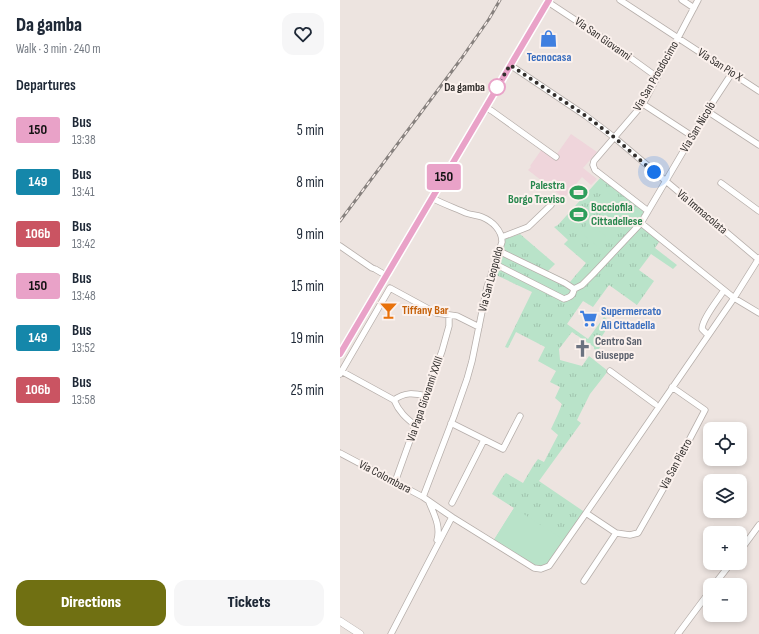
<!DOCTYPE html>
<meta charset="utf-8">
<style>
body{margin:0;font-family:"Sofia Sans Condensed",sans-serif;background:#f6f6f7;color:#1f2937;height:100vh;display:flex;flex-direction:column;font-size:15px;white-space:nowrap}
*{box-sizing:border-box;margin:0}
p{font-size:13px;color:#747a83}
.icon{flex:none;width:22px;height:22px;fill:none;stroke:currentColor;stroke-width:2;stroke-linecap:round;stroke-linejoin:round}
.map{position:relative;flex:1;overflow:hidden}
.side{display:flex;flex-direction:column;background:#fff;width:340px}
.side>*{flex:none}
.badge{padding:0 8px;border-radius:3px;font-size:14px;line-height:26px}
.controls{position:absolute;left:363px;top:422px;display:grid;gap:8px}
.controls a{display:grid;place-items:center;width:44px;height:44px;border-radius:8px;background:#fff;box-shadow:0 2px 6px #0003;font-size:20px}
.you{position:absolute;width:20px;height:20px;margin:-10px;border:3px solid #fff;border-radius:50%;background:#1a73e8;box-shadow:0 0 0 6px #1a73e833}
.map>.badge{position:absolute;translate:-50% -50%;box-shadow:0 0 0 2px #fff}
h2{padding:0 16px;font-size:15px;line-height:36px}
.round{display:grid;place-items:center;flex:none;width:42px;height:42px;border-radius:12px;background:#f6f6f7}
.head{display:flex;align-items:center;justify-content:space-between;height:68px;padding:0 16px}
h1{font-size:19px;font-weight:800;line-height:30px}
.action{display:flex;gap:8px;margin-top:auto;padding:8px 16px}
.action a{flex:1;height:46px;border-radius:12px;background:#707012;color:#fff;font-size:16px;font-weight:800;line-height:46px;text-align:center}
.action a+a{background:#f6f6f7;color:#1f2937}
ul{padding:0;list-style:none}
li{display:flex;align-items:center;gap:12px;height:52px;padding:0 16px}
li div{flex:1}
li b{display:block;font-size:15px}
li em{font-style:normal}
li .badge{min-width:44px;font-weight:700;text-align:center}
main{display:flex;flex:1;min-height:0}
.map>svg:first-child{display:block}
.education{fill:#efd5db}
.grass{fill:url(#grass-tufts)}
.pitch{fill:#b9e3c9}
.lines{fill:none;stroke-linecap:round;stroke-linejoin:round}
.minor-casing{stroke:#b6aeaa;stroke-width:7}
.major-casing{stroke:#b6aeaa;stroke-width:8}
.minor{stroke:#fff;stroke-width:5.5}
.major{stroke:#fff;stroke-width:7}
.rail-casing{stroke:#87817e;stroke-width:3}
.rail{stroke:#fbf1ed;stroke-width:1.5;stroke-dasharray:4.5;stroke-linecap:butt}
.line-casing{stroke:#fff;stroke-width:9}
.line{stroke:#e9a2c8;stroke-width:6}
.walk{stroke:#322f2d;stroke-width:4;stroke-dasharray:0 7.2}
.stop-dot{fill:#fff;stroke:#e9a2c8;stroke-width:2}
.labels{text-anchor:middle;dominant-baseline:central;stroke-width:4;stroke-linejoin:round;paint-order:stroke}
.street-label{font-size:12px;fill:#322f2d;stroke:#fbf1ed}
.shop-label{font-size:12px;font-weight:bold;fill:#366cbe;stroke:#fbf1ed}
.stop-label{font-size:12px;font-weight:bold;fill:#322f2d;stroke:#fbf1ed;text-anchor:end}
.leisure-label{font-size:12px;font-weight:bold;fill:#27864d;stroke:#fbf1ed;text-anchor:end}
.food-label{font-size:12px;font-weight:bold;fill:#c56008;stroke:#fbf1ed;text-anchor:start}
.worship-label{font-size:12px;font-weight:bold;fill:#5b616d;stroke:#fbf1ed;text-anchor:start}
</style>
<main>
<section class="side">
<div class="head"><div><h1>Da gamba</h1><p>Walk · 3 min · 240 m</p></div><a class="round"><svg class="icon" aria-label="heart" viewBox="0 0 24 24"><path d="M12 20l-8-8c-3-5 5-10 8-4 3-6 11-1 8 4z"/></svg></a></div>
<h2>Departures</h2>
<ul>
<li><span class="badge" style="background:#e9a2c8;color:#111">150</span><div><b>Bus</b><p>13:38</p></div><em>5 min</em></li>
<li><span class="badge" style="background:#1587aa;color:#fff">149</span><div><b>Bus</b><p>13:41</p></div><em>8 min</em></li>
<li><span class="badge" style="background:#ca5462;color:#fff">106b</span><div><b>Bus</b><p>13:42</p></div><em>9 min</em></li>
<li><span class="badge" style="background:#e9a2c8;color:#111">150</span><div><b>Bus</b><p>13:48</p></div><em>15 min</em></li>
<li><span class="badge" style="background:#1587aa;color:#fff">149</span><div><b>Bus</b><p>13:52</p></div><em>19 min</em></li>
<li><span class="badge" style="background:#ca5462;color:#fff">106b</span><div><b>Bus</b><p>13:58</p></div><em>25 min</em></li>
</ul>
<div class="action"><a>Directions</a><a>Tickets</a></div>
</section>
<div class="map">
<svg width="419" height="634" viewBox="0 0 419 634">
<defs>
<pattern id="grass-tufts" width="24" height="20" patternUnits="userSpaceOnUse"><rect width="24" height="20" fill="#b9e3c9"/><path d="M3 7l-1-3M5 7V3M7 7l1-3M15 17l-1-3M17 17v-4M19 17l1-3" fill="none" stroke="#a0c3ad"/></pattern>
</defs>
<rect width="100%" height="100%" fill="#ede4e0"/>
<path class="education" d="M231,134L257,152L243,168L257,179L251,185L242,177L224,198L188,170L191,167L190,166L202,149L214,158Z"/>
<path class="grass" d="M262,176L306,210L301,223L321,239L315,248L337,265L333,269L311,254L299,270L314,281L297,305L269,285L253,307L243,301L227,324L248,339L264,317L271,322L257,344L260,347L258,351L254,349V347L232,332L219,349L220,360L242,366L249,356L268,371L250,394L237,420L241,423L199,481L246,513L209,566L152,543L174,508L152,494C157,487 160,479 166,473L183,483L193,466L198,459L204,462L218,435L211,429L218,414L222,404L215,398L220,387L210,382L216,371L198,361L205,347L176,332L168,348L165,347L192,292L154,274L165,239L180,234L215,264L208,271L230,282L246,263L224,244L228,240L214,227L218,225Z"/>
<path class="pitch" d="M265,190L292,214L278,230L251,206Z
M249,222L269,239L260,249L241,232Z
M174,508L226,541L209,566L201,569L152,543Z"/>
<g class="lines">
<defs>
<path id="minor" d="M280,0L419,91
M342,0L354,8
M208,2L270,43L317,77
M170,65L246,116L275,138L418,259
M303,104L352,136
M145,107L152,111L216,157
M367,111L419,145
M381,183L419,211
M308,211L255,170L253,165L254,161L303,104L358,0
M301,223L394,298L419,313
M162,237L188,227L211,205
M0,246L32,268L35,269L47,276
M155,264L224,299C230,297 233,296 234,289L225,283L159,251
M234,289L242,285L253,274L301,223L367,111L392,73
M368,335L362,329C362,319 378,300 384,290
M0,354L209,0
M1,371L54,400C59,412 66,418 76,426
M270,371L315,404
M0,374L50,288L96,313L117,316L139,327
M54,400C65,392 73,393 86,396
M111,423L163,449L180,416
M0,453L83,497L112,517L194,568L201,569L209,566L246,513L394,298L419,258
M55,482L102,351L109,326V315
M83,497L114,416L127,379L132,361L147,287L162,242C162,230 152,221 142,217C137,215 131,215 126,213C115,208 103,204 92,198
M89,502C94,514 101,527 97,540
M112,503L144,440
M246,513L276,533L290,535L298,533L326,484L365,410L332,387
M400,551L419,525
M244,581L276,533
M374,585L391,563
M51,634L112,517
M338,634L370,591"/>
<path id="major" d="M0,621L20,634"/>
</defs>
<use href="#minor" class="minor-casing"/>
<use href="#major" class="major-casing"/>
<use href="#minor" class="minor"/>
<use href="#major" class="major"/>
<defs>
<path id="rail" d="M0,221L121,59L149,19L160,0"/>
</defs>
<use href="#rail" class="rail-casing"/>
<use href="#rail" class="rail"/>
</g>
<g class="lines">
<defs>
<path id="line" d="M0,354L209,0"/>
</defs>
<use href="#line" class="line-casing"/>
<use href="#line" class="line"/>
<path class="walk" d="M157,87L170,65L246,116L275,138L314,172"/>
</g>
<defs>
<symbol id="shop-bare" viewBox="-9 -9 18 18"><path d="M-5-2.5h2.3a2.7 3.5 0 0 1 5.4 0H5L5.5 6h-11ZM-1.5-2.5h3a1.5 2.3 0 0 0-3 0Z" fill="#3f7fe0" stroke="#fbf1ed" stroke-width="2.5" paint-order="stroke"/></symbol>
<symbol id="stadium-bare" viewBox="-9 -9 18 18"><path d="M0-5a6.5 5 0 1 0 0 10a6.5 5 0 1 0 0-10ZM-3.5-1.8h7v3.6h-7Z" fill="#2e9e5b" stroke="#fbf1ed" stroke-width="2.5" paint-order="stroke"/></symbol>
<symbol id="bar-bare" viewBox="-9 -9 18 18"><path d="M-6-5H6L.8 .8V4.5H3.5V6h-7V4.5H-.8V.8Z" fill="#e8710a" stroke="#fbf1ed" stroke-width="2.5" paint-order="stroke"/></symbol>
<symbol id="supermarket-bare" viewBox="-9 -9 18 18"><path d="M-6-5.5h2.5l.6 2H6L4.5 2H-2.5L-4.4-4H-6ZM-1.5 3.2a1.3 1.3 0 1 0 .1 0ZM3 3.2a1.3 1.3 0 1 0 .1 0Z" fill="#3f7fe0" stroke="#fbf1ed" stroke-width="2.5" paint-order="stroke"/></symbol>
<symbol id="church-bare" viewBox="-9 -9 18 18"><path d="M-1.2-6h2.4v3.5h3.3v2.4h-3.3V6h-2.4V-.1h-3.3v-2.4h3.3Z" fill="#6b7280" stroke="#fbf1ed" stroke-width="2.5" paint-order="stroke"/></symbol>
</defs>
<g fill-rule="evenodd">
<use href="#shop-bare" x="196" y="26" width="25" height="25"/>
<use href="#stadium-bare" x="226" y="180" width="25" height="25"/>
<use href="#stadium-bare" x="226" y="202" width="25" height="25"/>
<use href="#bar-bare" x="36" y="298" width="25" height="25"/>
<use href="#supermarket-bare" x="236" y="306" width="25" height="25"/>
<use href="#church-bare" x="230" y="336" width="25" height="25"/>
</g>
<circle class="stop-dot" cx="157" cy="87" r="8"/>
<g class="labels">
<g class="street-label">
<text transform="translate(263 39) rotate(35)">Via San Giovanni</text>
<text transform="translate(380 65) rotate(33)">Via San Pio X</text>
<text transform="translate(316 76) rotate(-60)">Via San Prosdocimo</text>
<text transform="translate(358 127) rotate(-59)">Via San Nicolò</text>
<text transform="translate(362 212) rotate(40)">Via Immacolata</text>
<text transform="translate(151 279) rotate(-75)">Via San Leopoldo</text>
<text transform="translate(85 399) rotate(-71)">Via Papa Giovanni XXIII</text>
<text transform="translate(336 464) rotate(-62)">Via San Pietro</text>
<text transform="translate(45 477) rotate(28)">Via Colombara</text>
</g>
<g class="shop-label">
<text x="209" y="57">Tecnocasa</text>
<text x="261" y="311" text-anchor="start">Supermercato<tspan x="261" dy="14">Alì Cittadella</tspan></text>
</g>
<g class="stop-label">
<text x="145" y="87">Da gamba</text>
</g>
<g class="leisure-label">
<text x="225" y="185">Palestra<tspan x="225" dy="14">Borgo Treviso</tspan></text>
<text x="251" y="207" text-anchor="start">Bocciofila<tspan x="251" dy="14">Cittadellese</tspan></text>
</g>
<g class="food-label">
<text x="62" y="310">Tiffany Bar</text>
</g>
<g class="worship-label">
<text x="255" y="341">Centro San<tspan x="255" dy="14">Giuseppe</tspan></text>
</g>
</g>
</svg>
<div class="controls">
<a><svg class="icon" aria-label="locate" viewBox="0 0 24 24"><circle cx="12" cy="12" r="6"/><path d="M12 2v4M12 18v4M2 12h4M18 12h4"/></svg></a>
<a><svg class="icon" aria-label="layers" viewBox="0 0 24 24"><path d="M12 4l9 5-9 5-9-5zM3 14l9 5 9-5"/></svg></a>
<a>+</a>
<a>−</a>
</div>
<div class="you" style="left:314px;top:172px"></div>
<b class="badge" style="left:104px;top:177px;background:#e9a2c8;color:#111">150</b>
</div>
</main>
